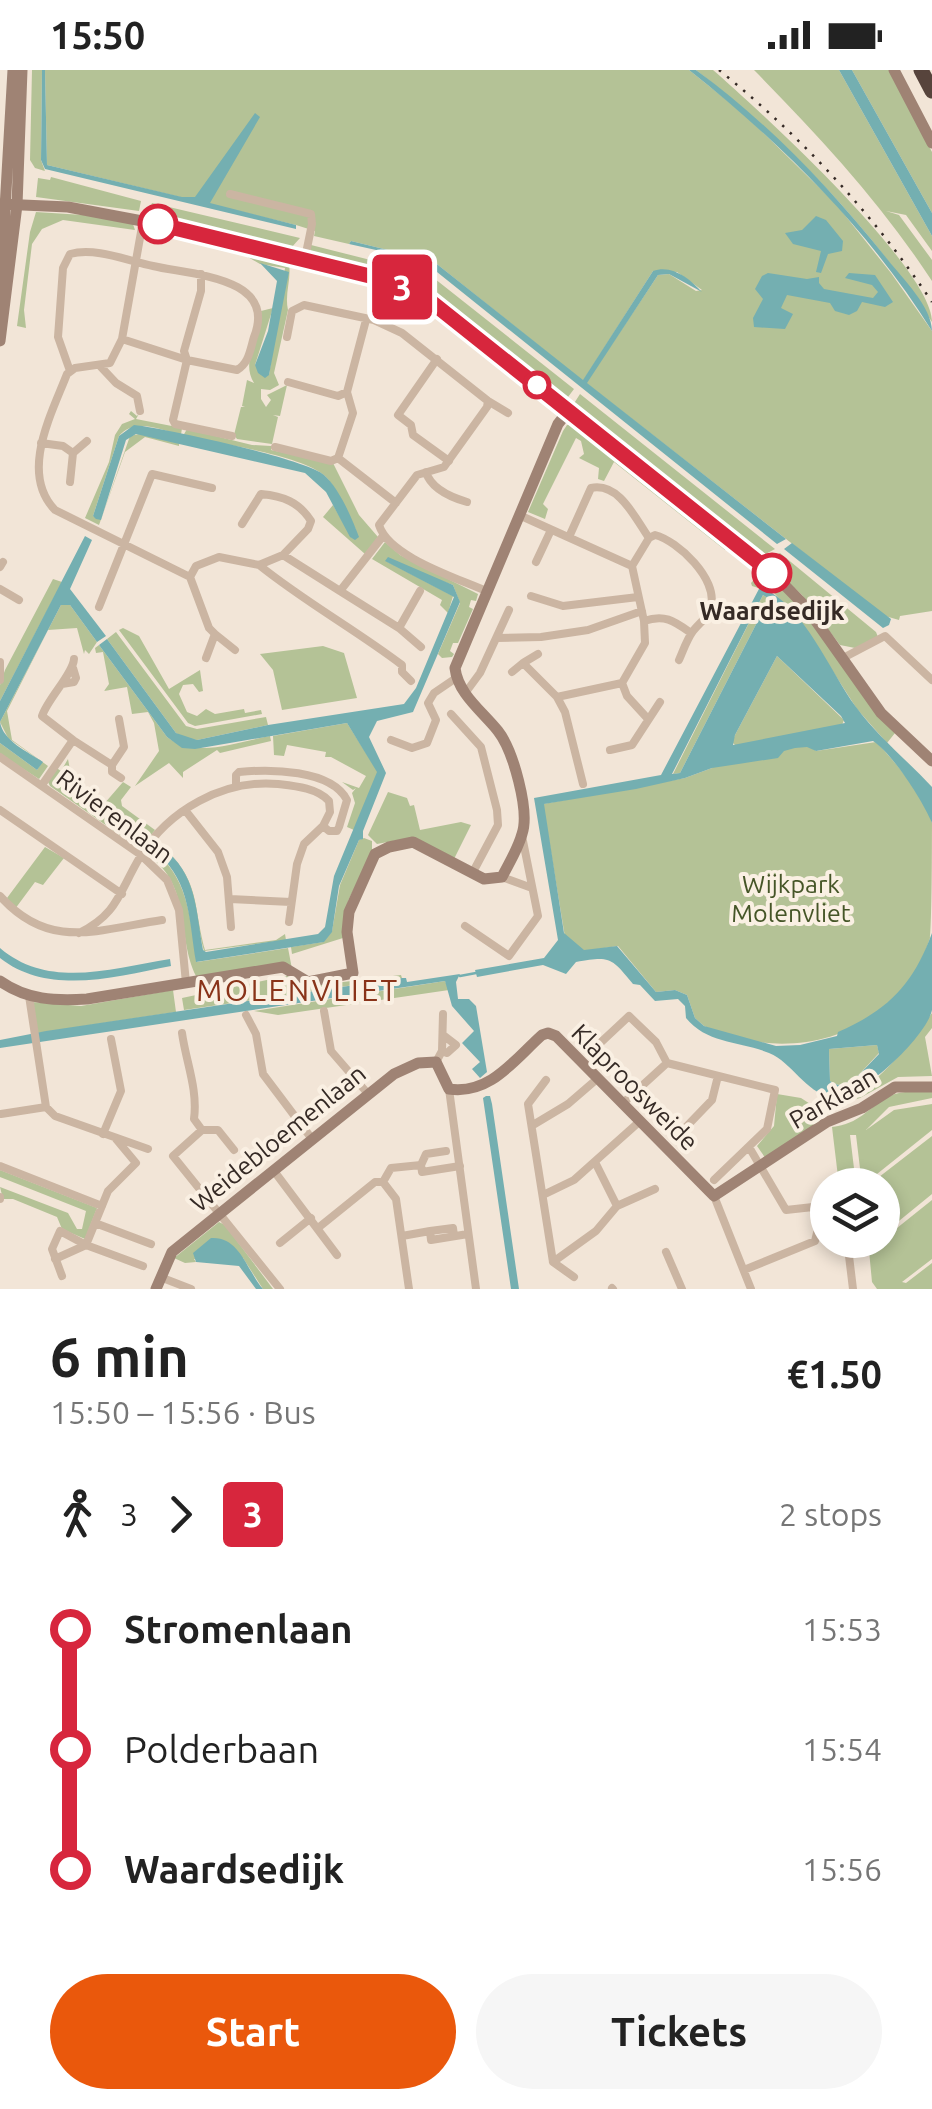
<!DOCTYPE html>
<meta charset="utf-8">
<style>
body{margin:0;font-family:Ubuntu,sans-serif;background:#f6f6f6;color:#222;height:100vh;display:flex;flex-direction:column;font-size:38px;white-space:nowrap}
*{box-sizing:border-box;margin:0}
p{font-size:32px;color:#767676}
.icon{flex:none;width:55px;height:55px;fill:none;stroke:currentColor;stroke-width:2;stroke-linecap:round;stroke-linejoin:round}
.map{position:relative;height:1219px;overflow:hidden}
.drawer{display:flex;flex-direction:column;background:#fff;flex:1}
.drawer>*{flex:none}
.badge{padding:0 20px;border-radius:8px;font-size:35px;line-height:65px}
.fabs{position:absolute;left:810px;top:1098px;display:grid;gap:20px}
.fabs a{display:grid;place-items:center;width:90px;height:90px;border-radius:50%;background:#fff;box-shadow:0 5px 15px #0003;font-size:50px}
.map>.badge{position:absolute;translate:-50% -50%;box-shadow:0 0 0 5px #fff}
.legs{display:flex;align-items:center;gap:15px;height:110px;padding:0 50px;font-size:32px}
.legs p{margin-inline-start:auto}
.overview{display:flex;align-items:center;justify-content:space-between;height:170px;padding:0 50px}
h1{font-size:55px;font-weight:700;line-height:75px}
.primary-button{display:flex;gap:20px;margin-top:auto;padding:20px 50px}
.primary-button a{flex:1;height:115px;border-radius:60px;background:#ea580c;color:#fff;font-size:40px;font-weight:700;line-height:115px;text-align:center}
.primary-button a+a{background:#f6f6f6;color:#222}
ul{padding:0 50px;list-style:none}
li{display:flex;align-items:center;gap:35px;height:120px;font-size:38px}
li i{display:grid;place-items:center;width:15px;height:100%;margin:0 12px;background:currentColor}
li i::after{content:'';width:25px;height:25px;margin:-12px;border:8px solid;border-radius:50%;background:#fff}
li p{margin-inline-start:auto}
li:first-child i{background:linear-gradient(#0000 50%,currentColor 0)}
li:last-child i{background:linear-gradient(currentColor 50%,#0000 0)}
.status{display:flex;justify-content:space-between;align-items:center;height:70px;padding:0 50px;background:#fff;direction:ltr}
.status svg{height:28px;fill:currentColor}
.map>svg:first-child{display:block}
.green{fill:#b4c296}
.water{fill:#74afb1;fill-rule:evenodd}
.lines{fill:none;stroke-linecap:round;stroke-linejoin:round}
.stream{stroke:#74afb1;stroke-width:2.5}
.street{stroke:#cbb5a2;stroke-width:8}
.secondary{stroke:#9f8374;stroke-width:11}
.highway{stroke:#57443c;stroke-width:15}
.rail{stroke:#352a25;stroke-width:2.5;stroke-dasharray:2.5 8;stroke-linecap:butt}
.line-1-casing{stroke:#fff;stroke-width:22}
.line-1{stroke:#d7263d;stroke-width:15}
.stop-1-dot{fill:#fff;stroke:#d7263d;stroke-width:5}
.labels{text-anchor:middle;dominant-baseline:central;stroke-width:8;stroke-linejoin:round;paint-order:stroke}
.stop-label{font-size:25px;font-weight:bold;fill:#352a25;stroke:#faf0e3}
.street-label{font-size:25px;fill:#352a25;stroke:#faf0e3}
.park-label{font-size:25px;fill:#455527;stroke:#faf0e3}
.quarter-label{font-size:30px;letter-spacing:2.5px;fill:#893319;stroke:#faf0e3}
</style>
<div class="status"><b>15:50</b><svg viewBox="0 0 49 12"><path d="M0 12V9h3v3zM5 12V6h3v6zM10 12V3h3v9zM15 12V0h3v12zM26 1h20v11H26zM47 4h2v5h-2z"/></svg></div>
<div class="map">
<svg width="932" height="1219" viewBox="0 0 932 1219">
<rect width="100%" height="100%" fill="#f2e5d7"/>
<path class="green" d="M32,0H42L41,90L45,101L35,98L30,90Z
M45,0H689L744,44L836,134L891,203L932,261V541L900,546L899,550L885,546L586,313L658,205L669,204L696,221L702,220L677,202L653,201L583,311L433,191L351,171L349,174L314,166L315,161L296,155L47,95Z
M696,0H713C758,39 932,198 932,252C867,154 788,71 696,0Z
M754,0H839L932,166V181L906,145L886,141L899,145L932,190V211C881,133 819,66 754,0Z
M852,0H889L932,82V143Z
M51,107L141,131L139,141L36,127L38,108L50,110Z
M152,133L300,168L291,178L270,176L169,152L164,146L148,143Z
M36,142L99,146L133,154L135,160L63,150L42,159L32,174L24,240L26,258L17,256L30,162Z
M150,158L288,190C293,207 284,222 288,240L274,303L279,315L270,320L261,319V329L266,337L271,330L267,325L287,315L280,346L273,345L278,347L272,374L237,369L234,365L241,337H245L242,336L247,310L254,313C239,288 264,267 261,241L273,238L255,295L269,305L285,198L260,194L241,183L145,162Z
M311,175L430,205L574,319L565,331L437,231L376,202L310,184Z
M580,324L775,479L762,486L573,335Z
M131,341L137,346L140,342L136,349L182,358L181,365C160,360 135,347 119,366L93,446L101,449L130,366L139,364L179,373V376L145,367L125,382L99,455L85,448L109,392L115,365L122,354L135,349L129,344Z
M573,354L592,365L730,474L725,480L614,392L604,411L598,409L599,398L579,388L584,384L581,371L576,368L543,434L548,439L545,449L528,442L563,361L567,355Z
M187,359L252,375L271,376V380L333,393L359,445L378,467L365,484L323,447L333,435L352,468L356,460C346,442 339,420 325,406C302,385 216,373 183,366Z
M385,472L400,485L478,524L476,531L471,530L469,537L473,539L458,573H453L450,581L454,584L452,587L442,588L438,584L460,533L453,515L386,491L453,526L448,543L440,535L442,530L372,489Z
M780,483L876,562L878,567L855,578L840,575L802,525L766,491Z
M763,500L798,533L895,663L887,673L857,639L803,555L774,523L752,516L751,513Z
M53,509L62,512L0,631V615L5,600Z
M763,525L769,529L680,703L673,704Z
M61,535H70L97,572L89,584L85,580L84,584L77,558L48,560L7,641L12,670L48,696L39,709L0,684V673L37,700L42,692L8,668L0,652Z
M123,558L139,566L169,619L200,600L203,621L199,622L193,614L183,615L179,624L187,642L197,646L206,639L215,644L244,639L245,643L261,640L262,644L195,656L188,653L119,560Z
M116,562L186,656L197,659L266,647L268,655L197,670L186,669L176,663L107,569Z
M99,575L167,667C195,689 237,672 270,666L271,671L220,683L217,680L183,702V708L169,693L135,716L159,681L154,653L148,642L132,644L127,617L104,621L109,614L103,582L96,583L95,578Z
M323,576L344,583L357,628L282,640L273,600L260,584Z
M777,586L844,650L842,655L793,664L816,681L876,672C892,688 928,730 932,753C932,773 932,851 930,868C899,966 791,997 704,956L695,948L687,925L675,920L656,922L618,876L584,881L565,867L543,734L685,708L712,698L736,676L732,672L735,665Z
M347,653L378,702L354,760L347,757L355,733L352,723L356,718L353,720L342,712L359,718L366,706L331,687H325L326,682L287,675L284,686L274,685L273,666Z
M68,689L72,711L104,734L123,712L131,717L121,730L122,736L155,760L148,769L62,707L57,712L144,774L137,777L50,716L48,712L55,697L61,701Z
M388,722L407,728L410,736L414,735L420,760L461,752L471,755L454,789L409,768L377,774L368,765Z
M364,768L372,771V781L348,831L343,868L292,884L291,877L323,872L332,861L340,815L359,770Z
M160,773C201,813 192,829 205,880L276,870L285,864L286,870L204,881C193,840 199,811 165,779L158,784C190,814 190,851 197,892L288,878L292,899L196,906C177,867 191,820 153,789L152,782Z
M45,777L64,788L43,815L35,812L15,839L7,828Z
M290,905L310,916L401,905L402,908L184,940L182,928Z
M445,911L449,920L278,945L254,941Z
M173,920L176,942L38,963L32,932L81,936Z
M932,943V958L925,967L932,1006L898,1007L860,1028L841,1034V1028C879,1018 909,973 932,943Z
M877,975L879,983L853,1011L838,1015L830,1011L829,979Z
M932,1021V1028L889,1037L866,1060L894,1040L932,1034V1060L867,1112L870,1114L932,1066V1124L883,1164L882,1115H862L856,1065H850L856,1115H839L832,1057C860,1054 867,1038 890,1026C903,1020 918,1022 932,1021Z
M777,1024L801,1028L824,1043L815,1055L766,1089L757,1076L774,1056Z
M0,1100L97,1138L85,1169L62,1159L57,1147L13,1129H3L0,1117L68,1143L77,1159H82L86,1141L0,1107Z
M932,1130V1189L902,1212L906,1213L932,1193V1219H877L872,1212L868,1170H882Z
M219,1152L225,1155L273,1219H263L243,1188L194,1189L196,1192L185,1193L174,1188Z"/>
<path class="water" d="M42,0H45L47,95L182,127H195L255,43L260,47L210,133L296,155V159L45,99L41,90Z
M689,0H696C770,54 831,119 888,190C903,209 932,237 932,261C872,164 783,74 689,0Z
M839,0H852L932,143V166Z
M816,146L826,150L843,171L842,181L828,184L821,203L816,202L821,181L793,174L785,163L802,160Z
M351,171L433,191L583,310L653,201C672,194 690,209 702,222L669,204L658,205L587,313L786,469L777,474L432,198L403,186L349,174Z
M260,193L289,202L269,305L265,308L258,303L255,295L268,261L277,211Z
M768,203L807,209L819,207V213L824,219L873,228L878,222L872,215L845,208L849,203L875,205L893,232L885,237L862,232L857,241L849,245L835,241L830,233L787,225L781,238L793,244L785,259L754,257L753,248L763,229L755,219L762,206Z
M134,355C164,358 306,389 324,405C339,418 352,448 359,467L355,470L350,467L326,422L305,403L136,364L126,370L101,450L96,449L93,446L119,366Z
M85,466L92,470L70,519L106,566L97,572L70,535H61L0,652C3,671 28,682 43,692L37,700L0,673V631Z
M792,473L891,549L889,555L883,558L784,479Z
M388,487L453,515L460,532L413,642L377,651L369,667L386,703L363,761V769L359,770L339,816L332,862L324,872L196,892C189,852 191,813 158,784L162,778C197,802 196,842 203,880L206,882L318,864L325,857L334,806L377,702L347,653L195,679L182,678L167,667L99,575L107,569L176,663L197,670L268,655L404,634L416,618L454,527L385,491Z
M760,517C803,533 830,602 856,637C878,667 907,690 932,717V753C923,731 892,683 873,671L816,681L807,677L795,678L784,681L778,688L712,698L685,708L636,719L544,734L564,863L584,880L617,876L656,922L675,920L687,925L695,948L704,956L776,976L800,975L837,966L838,962C888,940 913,915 932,863C932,887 932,916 932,940C927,966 859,1032 831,1027C805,1022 793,993 769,983C740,971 707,974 686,948L685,936L678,929L655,931L640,915L633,914C611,887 610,886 576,892L566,904L543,895L477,907L475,900L544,888L558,870L534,728L661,705ZM763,525L769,529L680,703L672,704ZM777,586L841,646L845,653L733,675L735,665ZM877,975L879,984L853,1011L838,1015L830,1011L829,979Z
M0,878C49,920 113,898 170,889L171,896C116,907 48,926 0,888Z
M460,904L456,912L458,929H469L476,936L487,1002L480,1008L472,999L480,992L462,973L474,961L452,936L445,911L0,978V970L46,961L402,908H406L407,912Z
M486,1026H490L492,1034L519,1219H511L483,1028Z
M211,1168C240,1166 247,1201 263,1219H256L239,1196L196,1192L193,1183Z"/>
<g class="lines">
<path class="stream" d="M460,906L476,903"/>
<path class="street" d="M230,124L311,144L312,154L305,188
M143,151L122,269L110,293L75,298L67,304C52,343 19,403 55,440L190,507L209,558L215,564L206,588
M366,250L347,322L353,343L338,388L396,433
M287,267L292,241L304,235L374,250L402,263L488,331L508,343
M122,269L187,290L184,281L201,221V204
M437,289L398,345L411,355L413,365L449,391
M101,297L116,313L137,326L140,341
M70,301L58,267L63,198L70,184C96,177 128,191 153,196C190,205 278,206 254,267C250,280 249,293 237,300L187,290L173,350L175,354L232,366
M288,312L338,326L347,322
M41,373L63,376L73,383L70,412
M275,377L331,391L338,388
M73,383L87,371
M426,402C431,419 450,427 467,432
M519,445L632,496
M242,454L261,424C283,426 299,432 311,451L308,459L283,485
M569,467L591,418C619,412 635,448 649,468
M649,468L655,465C678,471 718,509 711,536C709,547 700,552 693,561C687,569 683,581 679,590
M536,492L551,460
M259,495C305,532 356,560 402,595V602L411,611
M0,497L3,492
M190,507L196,496L219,487L259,495L283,485L340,521L383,466
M0,519L19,530
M340,521L399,558L421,577
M486,521C457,508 389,487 379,455L417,405L444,397L487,337L488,331
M531,526L563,536L638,527
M99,537L152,404L212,418
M644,551C665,544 674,551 691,563
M399,558L420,521
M215,564L235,580
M497,568L541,567L588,560L642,541
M843,588L885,566L932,610
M0,592V610
M523,593L538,584
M512,602L523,593L557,627L622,613L645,573L644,551L632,496L649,468
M622,613L627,626L648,649
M62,614L74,612L76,608L73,598
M466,622L480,603L509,540
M557,627L565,642L583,714
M451,644L481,677L497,740L498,755L473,802
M73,670L112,695L124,677L119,649
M391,670L412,678L427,673L436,650L428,633L434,623L456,608
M610,680L632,675L660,632
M0,687L141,785L167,810L179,840L186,913
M112,695V702L121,708
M42,715L73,670L42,646C48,628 73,604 74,589
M0,740L122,824
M185,740L218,782L227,807L231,857
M502,807L532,818
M0,826C49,881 97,860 162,850
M230,829L291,832
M289,852L297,794L304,774L323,756
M465,856L509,886L538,846L522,766
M79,863C118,844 119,822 140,787C168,740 224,709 278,714C295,716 317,718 329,731L330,742L323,756L329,761H337L339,757L347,730C331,699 269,699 239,702L236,705V717
M29,926L46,1037L55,1046L148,1079
M324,941L331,981L369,1025
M246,945L256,964L263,1004L312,1069
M182,963C186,992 198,1019 194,1049L202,1060H218L234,1080
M598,975L629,946L656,972L667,993
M442,981L447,983L456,975L443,965
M436,992L442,981L443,944
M546,1010L528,1034L553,1192L574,1207
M449,1019L476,1219
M622,1034L667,993L775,1020L767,1059L714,1110
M1,1044L46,1037
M533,1055L568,1034L597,1009
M686,1057L712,1030L718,1006
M202,1060L173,1086L280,1219
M103,1064L121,1021L111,969
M446,1081L426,1084L421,1095L422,1102L460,1096
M595,1092L617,1136
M0,1096L102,1136
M274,1101L337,1185
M383,1112L391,1098L421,1095
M543,1125L574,1110L639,1052
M714,1126L751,1219
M0,1129V1127
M95,1153L151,1174
M318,1158L375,1112H383L396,1129L409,1219
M430,1161L453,1158L454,1166
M402,1166L430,1161L431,1170L468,1164
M280,1173L311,1148
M666,1182L682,1219
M849,1186L853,1219
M55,1189L86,1175L108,1121L136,1093L116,1069
M553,1192L596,1161L617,1136L655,1119
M744,1200L815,1171L818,1159L813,1137L786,1140L749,1077
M62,1206L52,1179L60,1161L86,1175L143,1196
M160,1207L191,1219
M612,1218L613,1219"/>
<path class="secondary" d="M894,0L932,73
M0,134L68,137L158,154L386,210L429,230L761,491L806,537L881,643L932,691
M0,225L13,0
M0,271L17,135L22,0
M0,911C27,930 55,931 87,929L283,897L308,912L353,903L347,862L349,842L375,784L389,777L413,772L484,809L502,807C509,793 518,779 522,764C530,741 513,680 498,661C482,641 458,624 455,598L558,354L569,340
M156,1219L172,1182L394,1004L418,993L436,992L449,1019C490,1025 514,990 542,965L548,963L556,966L714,1126L827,1052L862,1038L895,1017H932"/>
<path class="highway" d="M921,0L932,21"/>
<path class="rail" d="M719,0C802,67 873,144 932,232"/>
</g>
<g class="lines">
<defs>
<path id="line-1" d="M158,154L386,210L429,230L772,503"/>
</defs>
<use href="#line-1" class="line-1-casing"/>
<use href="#line-1" class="line-1"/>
</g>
<g class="stop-1-dot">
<circle cx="158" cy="154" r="18"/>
<circle cx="537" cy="315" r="12"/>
<circle cx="772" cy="503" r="18"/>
</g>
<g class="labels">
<g class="stop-label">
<text x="772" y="541">Waardsedijk</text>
</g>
<g class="street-label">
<text transform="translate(115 746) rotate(37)">Rivierenlaan</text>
<text transform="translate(635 1017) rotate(45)">Klaproosweide</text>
<text transform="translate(833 1028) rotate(-30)">Parklaan</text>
<text transform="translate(278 1068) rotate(-39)">Weidebloemenlaan</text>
</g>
<g class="park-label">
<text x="791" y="814">Wijkpark<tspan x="791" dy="29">Molenvliet</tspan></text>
</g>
<g class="quarter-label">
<text x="298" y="920">MOLENVLIET</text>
</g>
</g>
</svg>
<div class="fabs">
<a><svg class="icon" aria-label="layers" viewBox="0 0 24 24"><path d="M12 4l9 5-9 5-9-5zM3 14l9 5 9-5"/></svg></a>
</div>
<b class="badge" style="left:402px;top:217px;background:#d7263d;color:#fff">3</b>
</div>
<section class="drawer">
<div class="overview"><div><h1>6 min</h1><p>15:50 – 15:56 · Bus</p></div><b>€1.50</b></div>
<div class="legs"><svg class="icon" aria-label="walk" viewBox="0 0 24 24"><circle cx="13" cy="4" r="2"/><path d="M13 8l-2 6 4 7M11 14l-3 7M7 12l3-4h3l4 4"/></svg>3<svg class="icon" aria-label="forward" viewBox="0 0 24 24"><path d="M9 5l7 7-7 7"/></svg><b class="badge" style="background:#d7263d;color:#fff">3</b><p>2 stops</p></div>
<ul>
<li><i style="color:#d7263d"></i><b>Stromenlaan</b><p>15:53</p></li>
<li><i style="color:#d7263d"></i><span>Polderbaan</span><p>15:54</p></li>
<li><i style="color:#d7263d"></i><b>Waardsedijk</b><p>15:56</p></li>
</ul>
<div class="primary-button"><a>Start</a><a>Tickets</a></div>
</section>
